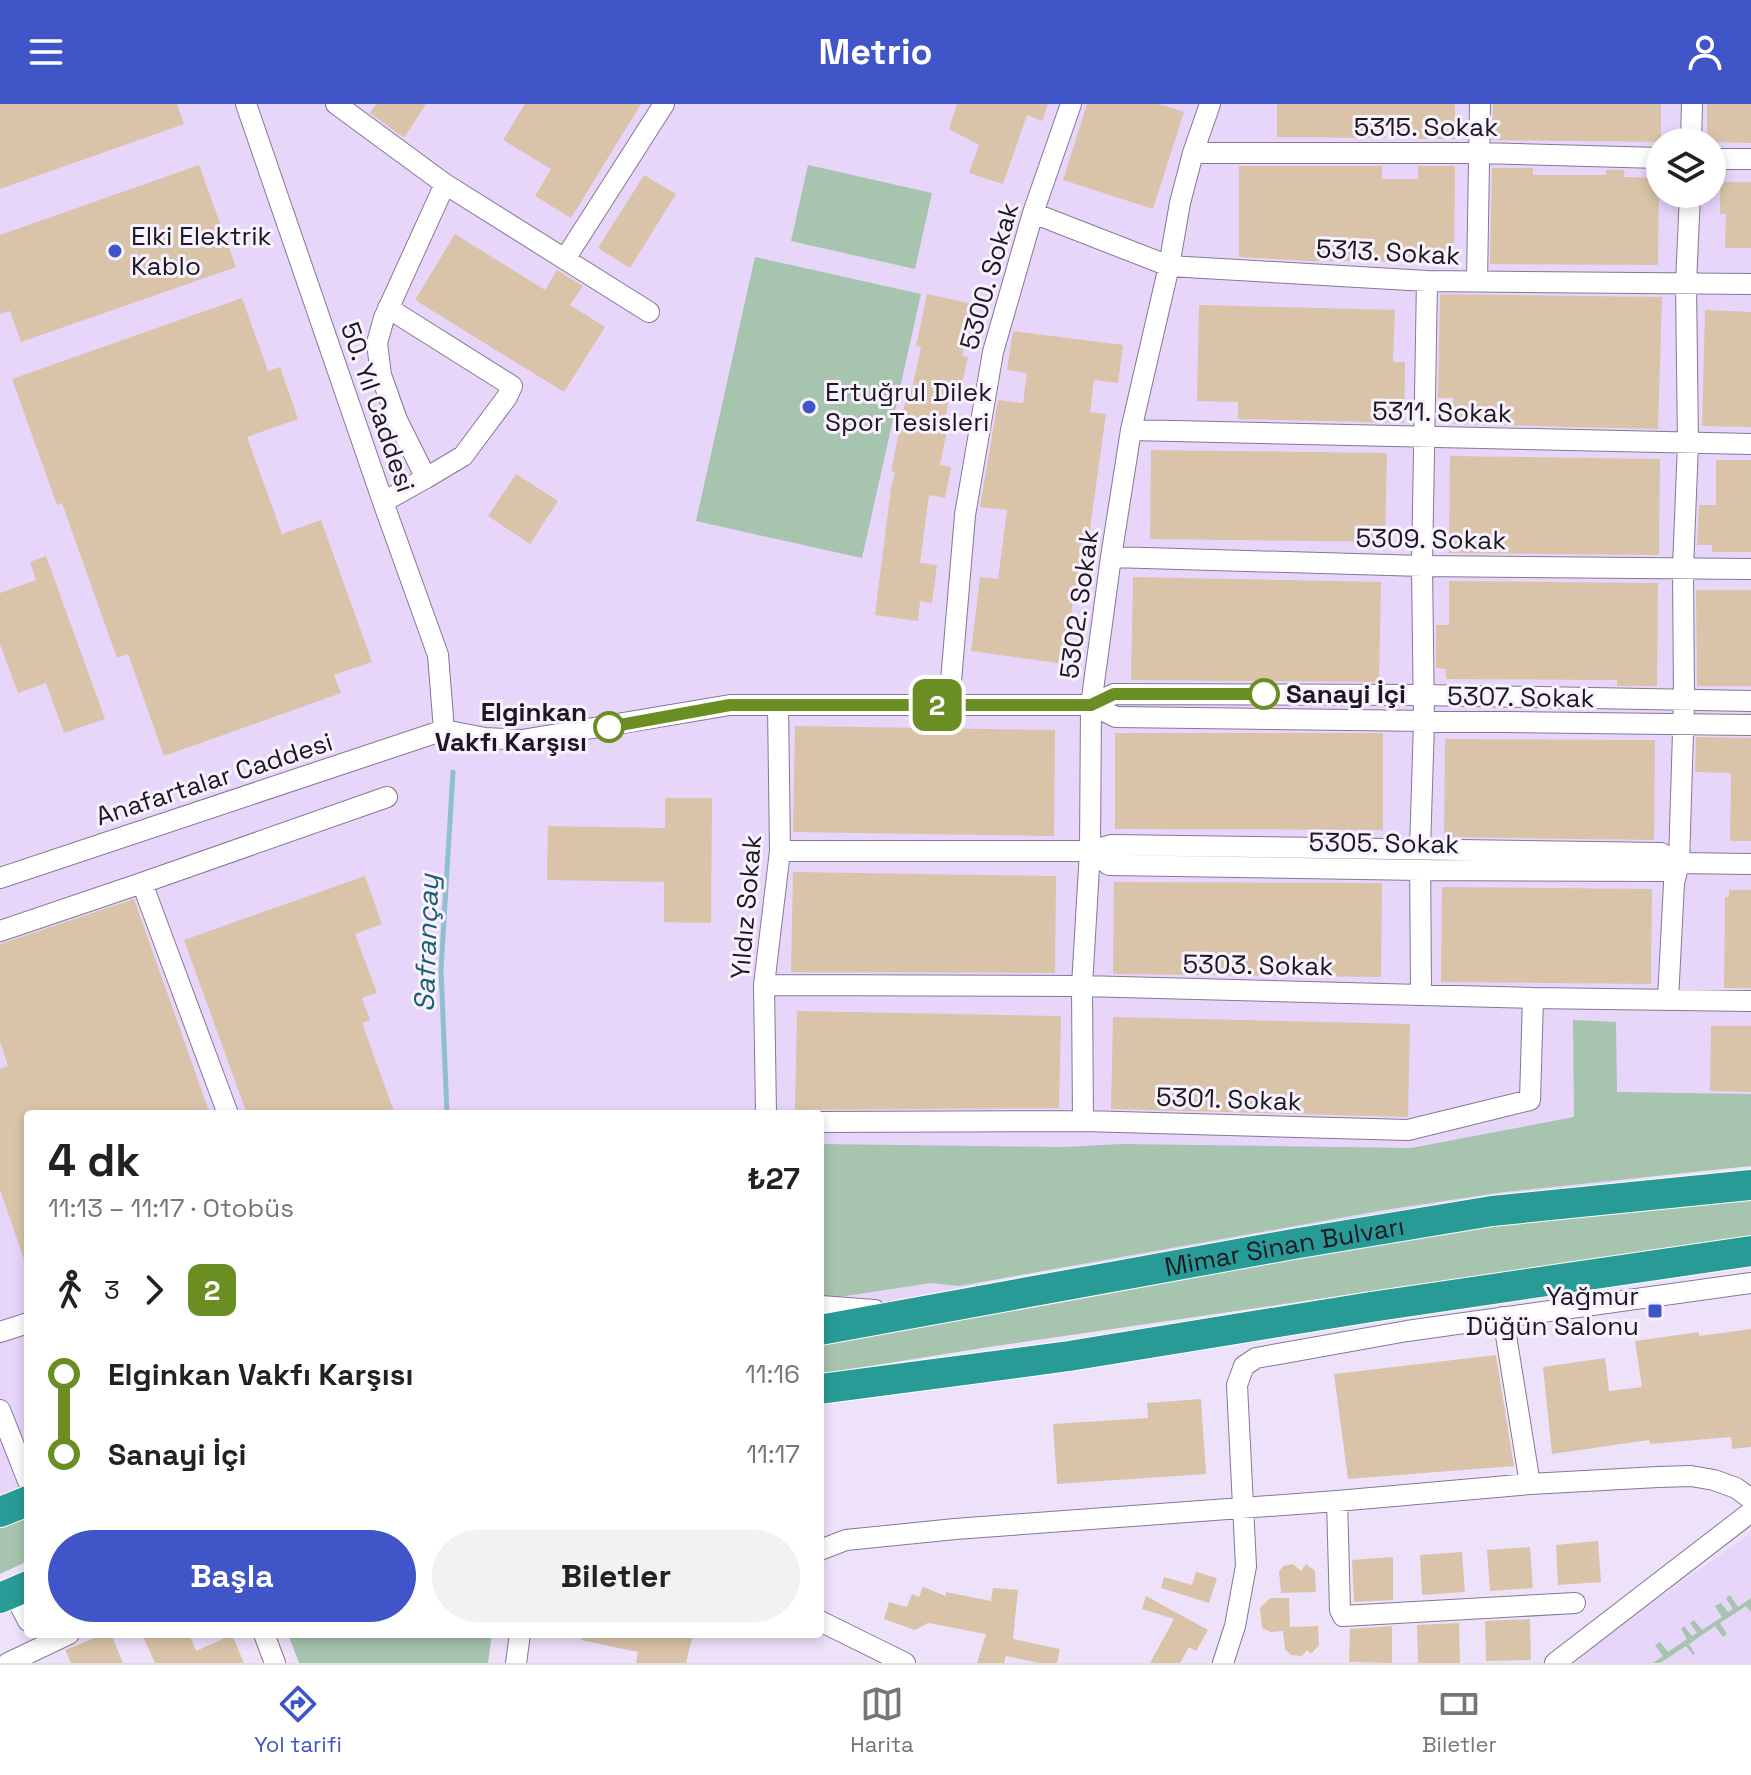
<!DOCTYPE html>
<html lang="tr">
<meta charset="utf-8">
<style>
body{margin:0;font-family:"Space Grotesk",sans-serif;background:#f2f2f2;color:#222;height:100vh;display:flex;flex-direction:column;font-size:30px;white-space:nowrap}
*{box-sizing:border-box;margin:0}
p{font-size:26px;color:#767676}
.icon{flex:none;width:44px;height:44px;fill:none;stroke:currentColor;stroke-width:2;stroke-linecap:round;stroke-linejoin:round}
.map{position:relative;flex:1;overflow:hidden}
.details{position:absolute;left:24px;top:1006px;width:800px;height:528px;display:flex;flex-direction:column;background:#fff;border-radius:8px;box-shadow:0 4px 12px #0003}
.details>*{flex:none}
.badge{padding:0 16px;border-radius:12px;font-size:28px;line-height:52px}
.controls{position:absolute;left:1646px;top:24px;display:grid;gap:16px}
.controls a{display:grid;place-items:center;width:80px;height:80px;border-radius:50%;background:#fff;box-shadow:0 4px 12px #0003;font-size:40px}
.map>.badge{position:absolute;translate:-50% -50%;box-shadow:0 0 0 4px #fff}
.legs{display:flex;align-items:center;gap:12px;height:88px;padding:0 24px;font-size:26px}
.legs p{margin-inline-start:auto}
.headline{display:flex;align-items:center;justify-content:space-between;height:136px;padding:0 24px}
h1{font-size:44px;font-weight:800;line-height:60px}
.primary-button{display:flex;gap:16px;margin-top:auto;padding:16px 24px}
.primary-button a{flex:1;height:92px;border-radius:48px;background:#3f55c8;color:#fff;font-size:32px;font-weight:800;line-height:92px;text-align:center}
.primary-button a+a{background:#f2f2f2;color:#222}
ul{padding:0 24px;list-style:none}
li{display:flex;align-items:center;gap:28px;height:80px;font-size:30px}
li i{display:grid;place-items:center;width:12px;height:100%;margin:0 10px;background:currentColor}
li i::after{content:'';width:20px;height:20px;margin:-10px;border:6px solid;border-radius:50%;background:#fff}
li p{margin-inline-start:auto}
li:first-child i{background:linear-gradient(#0000 50%,currentColor 0)}
li:last-child i{background:linear-gradient(currentColor 50%,#0000 0)}
header{display:flex;justify-content:space-between;align-items:center;height:104px;padding:0 24px;background:#3f55c8;color:#fff;font-size:36px;font-weight:800}
.menu{display:flex;justify-content:space-around;align-items:center;height:112px;border-top:2px solid #e0e0e0;background:#fff;font-size:22px;color:#767676}
.menu a{display:grid;justify-items:center;gap:4px}
.menu .on{color:#3f55c8}
.map>svg:first-child{display:block}
.built{fill:#e7d5fa;fill-rule:evenodd}
.green{fill:#a6c4ae}
.lines{fill:none;stroke-linecap:round;stroke-linejoin:round}
.stream{stroke:#8ec0d1;stroke-width:5}
.building{fill:#d9c4a9}
.minor-casing{stroke:#867894;stroke-width:22}
.highway-casing{stroke:#fff;stroke-width:32}
.minor{stroke:#fff;stroke-width:20}
.highway{stroke:#289b96;stroke-width:30}
.line-1-casing{stroke:#fff;stroke-width:18}
.line-1{stroke:#6b8e23;stroke-width:12}
.poi-dot{fill:#3f55c8;stroke:#f8f2ff;stroke-width:3}
.stop-1-dot{fill:#fff;stroke:#6b8e23;stroke-width:4}
.labels{text-anchor:middle;dominant-baseline:central;stroke-width:6;stroke-linejoin:round;paint-order:stroke}
.street-label{font-size:26px;fill:#1d1722;stroke:#f8f2ff}
.poi-label{font-size:26px;fill:#1d1722;stroke:#f8f2ff;text-anchor:start}
.stop-label{font-size:26px;font-weight:bold;fill:#1d1722;stroke:#f8f2ff;text-anchor:start}
.water-label{font-size:28px;font-style:italic;fill:#1d5e70;stroke:#f8f2ff}
</style>
<header><svg class="icon" aria-label="menu" viewBox="0 0 24 24"><path d="M4 6h16M4 12h16M4 18h16"/></svg>Metrio<svg class="icon" aria-label="person" viewBox="0 0 24 24"><circle cx="12" cy="8" r="4"/><path d="M4 21q1-7 8-7t8 7"/></svg></header>
<div class="map">
<svg width="1751" height="1559" viewBox="0 0 1751 1559">
<rect width="100%" height="100%" fill="#eee2fb"/>
<path class="built" d="M0,0H1751V1057L1032,1169L820,1212V1010H28V1392L0,1402ZM1660,38H1712V90H1660Z
M1751,1429V1559H1576L1590,1543Z"/>
<path class="green" d="M808,61L932,89L915,165L791,137Z
M755,153L921,190L862,454L696,417Z
M1573,916L1616,918L1617,988L1751,990V1062L1504,1088L1384,1106L959,1182L931,1179L832,1194L820,1191V1040L1064,1043L1121,1040L1411,1044L1574,1013Z
M1751,1094V1132L989,1243L820,1270V1239L1492,1119Z
M28,1408V1457L0,1470V1421Z
M1730,1491L1738,1503L1751,1494V1508L1746,1502L1720,1519L1727,1530L1723,1533L1715,1522L1689,1540L1695,1550L1693,1551L1686,1542L1660,1559H1653L1663,1552L1655,1541L1660,1538L1668,1548L1687,1535L1681,1525L1684,1522L1692,1532L1697,1529L1690,1519L1694,1516L1702,1526L1722,1513L1715,1502L1721,1499L1728,1508L1733,1505L1726,1494Z
M288,1530H492L488,1559H299Z"/>
<g class="lines">
<path class="stream" d="M447,1010L441,865L453,668"/>
</g>
<path class="building" d="M0,0H177L184,20L0,85Z
M376,0H426L404,34L370,9Z
M525,0H641L571,114L535,92L551,65L503,36Z
M957,0H1048L1042,17L1027,11L1003,80L969,69L979,41L949,25Z
M1087,0H1159L1184,8L1153,105L1063,76Z
M1277,0H1455V35H1417V26L1386,25L1385,34L1277,33Z
M1493,0H1661V38L1492,36Z
M1707,0H1751V39L1707,38Z
M199,61L236,163L21,238L10,207L0,210V131Z
M1239,62H1382V75H1418V62H1455L1454,158L1310,157L1239,153Z
M1492,64H1533V71H1606V66H1624V73L1659,74L1658,161L1490,160Z
M644,71L676,90L630,164L598,144Z
M1720,78H1751V144H1725L1726,110H1720Z
M455,130L545,186L557,166L583,182L570,201L605,223L564,288L415,196Z
M927,190L973,200L962,252L968,253L961,285L951,283L944,320L948,321L940,361L951,363L945,394L929,391L920,459L937,461L932,499L920,497L918,517L875,511L891,384L895,368L891,367L908,284L912,285L921,243L916,242Z
M1440,190L1662,193L1658,325L1453,320V294H1438Z
M242,194L268,267L280,263L298,315L247,333L282,430L321,416L372,558L334,571L341,589L164,652L128,550L117,554L62,399L57,401L12,275Z
M1199,201L1395,206L1393,258H1405L1404,319L1238,315V298L1197,297Z
M1705,206L1751,208V323L1702,322Z
M1013,227L1123,241L1118,279L1094,276L1090,308L1106,310L1081,489L1074,488L1065,560L971,547L980,473L998,475L1007,406L980,403L998,296L1023,299L1027,269L1007,266Z
M1151,346L1387,349L1385,438L1150,435Z
M1450,352L1660,355L1659,451L1449,449Z
M1716,356H1751V448H1712V441H1697L1699,401H1716Z
M516,370L558,397L530,440L488,412Z
M46,452L105,615L64,629L46,579L18,589L0,540V489L36,476L30,458Z
M1133,473L1381,478L1379,578L1131,576Z
M1449,477L1658,479L1657,582H1617V576L1446,575V565L1436,564V521H1449Z
M1696,486H1751V582H1697Z
M795,622L1055,626L1054,732L793,728Z
M1115,629H1383V726L1115,725Z
M1696,633L1751,634V737H1730L1731,669L1695,668Z
M1445,635L1655,636L1654,736L1444,733Z
M665,694H712L711,819L664,818V778L547,776L548,722L665,724Z
M793,768L1056,772L1055,869L791,868Z
M365,772L382,820L355,830L377,889L362,894L370,916L362,919L395,1010H247L184,836Z
M1114,778L1382,779L1381,873L1113,870Z
M1442,783L1652,785L1651,880L1441,878Z
M1729,786H1751V884H1724L1725,793H1729Z
M134,795L210,1010H28V1161H26L0,1086V965L8,962L0,937V840Z
M797,907L1061,912L1059,1004L795,1006Z
M1113,913L1410,920L1408,1013L1111,1005Z
M1711,922H1751V988L1710,987Z
M1751,1225V1343L1732,1345L1731,1333L1650,1340L1649,1336L1552,1350L1543,1263L1605,1254L1609,1287L1642,1283L1635,1237L1699,1228V1232Z
M1496,1251L1514,1362L1348,1375L1334,1270Z
M1201,1295L1206,1370L1057,1380L1053,1320L1148,1314L1147,1299Z
M1598,1437L1601,1478L1558,1481L1556,1441Z
M1530,1443L1533,1484L1490,1487L1487,1446Z
M1462,1448L1465,1488L1422,1491L1420,1451Z
M1393,1453V1496L1354,1498L1352,1456Z
M1293,1460L1301,1467L1306,1460L1315,1467L1316,1488L1281,1489L1279,1468L1283,1462Z
M1196,1468L1217,1474L1209,1499L1161,1484L1164,1473L1192,1481Z
M923,1483L946,1492V1488L991,1497L993,1484L1018,1486L1013,1535L1060,1545L1057,1559H1039L1006,1552L1004,1559H977L986,1530L928,1519L915,1526L884,1515L889,1498L907,1503L912,1490L919,1493Z
M1146,1492L1208,1526L1196,1547L1189,1543L1180,1559H1150L1174,1515L1142,1505Z
M1270,1494H1289L1290,1523L1318,1522L1319,1541L1311,1550L1307,1546L1302,1552L1291,1551L1285,1545L1283,1527L1271,1528L1262,1524L1260,1504Z
M1530,1515L1531,1556L1486,1557L1485,1517Z
M1459,1519L1460,1559H1418L1417,1521Z
M1392,1522V1559L1349,1558L1350,1525Z
M105,1530H111L123,1559H71L65,1546Z
M142,1530H189L196,1547L232,1531L244,1559H155Z
M582,1530H693L686,1559H636L638,1548L581,1536Z"/>
<g class="lines">
<defs>
<path id="minor" d="M246,0L383,398L438,551L444,626
M336,0L445,80L649,208
M1691,38L1692,0
M1193,49H1479L1660,54
M1712,55H1751
M1033,109L1169,162L1427,177L1751,180
M565,155L664,0
M1477,177L1480,0
M388,204L512,282L507,293L463,352L426,374
M1131,326L1751,340
M383,398L426,374L397,316L381,271L377,239L384,214L445,80
M1111,453L1422,462L1751,465
M949,601L965,411L993,248L1033,109L1071,0
M1091,601L1114,590L1423,591L1751,597
M780,747H1090L1111,741L1661,749L1679,759L1751,760
M1090,747L1109,761L1420,766L1665,767L1679,759
M0,774L444,626L485,634L522,636L730,601H1091L1116,613L1751,621
M0,827L142,779
M764,881L1082,882L1533,894L1751,897
M1421,890L1420,745L1424,618L1422,462L1427,177
M1668,896L1674,779L1679,759L1684,596L1683,464L1688,340L1686,180L1690,90
M228,1010L142,779L387,693
M766,1010L764,881L780,747L778,601
M1083,1017L1082,882L1090,747L1091,601L1111,453L1131,326L1169,162L1180,99L1193,49L1210,0
M820,1018L1083,1017L1408,1026L1530,996L1533,894
M820,1202L875,1206
M1503,1213L1530,1380
M0,1228L28,1219
M0,1306L28,1377
M1337,1397L1340,1506L1343,1512L1575,1499
M820,1446L846,1436L955,1425L1337,1397L1530,1380L1658,1373L1691,1372L1714,1376L1736,1384L1751,1395
M13,1488L28,1517
M820,1517L905,1559
M264,1530L275,1559
M8,1559L69,1530
M516,1559L520,1530
M1223,1559L1235,1522L1246,1462L1237,1281L1244,1262L1256,1254L1407,1227L1751,1179
M1555,1559L1751,1408"/>
<g id="highway">
<path id="s1" d="M820,1226L1293,1140L1492,1107L1751,1081"/>
<path d="M820,1285L1069,1252L1371,1203L1751,1147"/>
<path d="M0,1408L28,1397"/>
<path d="M0,1494L28,1482"/>
</g>
</defs>
<use href="#minor" class="minor-casing"/>
<use href="#highway" class="highway-casing"/>
<use href="#minor" class="minor"/>
<use href="#highway" class="highway"/>
</g>
<g class="lines">
<defs>
<path id="line-1" d="M609,623L730,601H1091L1114,590H1264"/>
</defs>
<use href="#line-1" class="line-1-casing"/>
<use href="#line-1" class="line-1"/>
</g>
<g class="poi-dot">
<circle cx="115" cy="147" r="8"/>
<circle cx="809" cy="303" r="8"/>
<rect x="1647" y="1199" width="16" height="16" rx="4"/>
</g>
<g class="stop-1-dot">
<circle cx="1264" cy="590" r="14"/>
<circle cx="609" cy="623" r="14"/>
</g>
<g class="labels">
<g class="street-label">
<text x="1426" y="23">5315. Sokak</text>
<text transform="translate(1388 148) rotate(3)">5313. Sokak</text>
<text transform="translate(989 172) rotate(-74)">5300. Sokak</text>
<text transform="translate(378 303) rotate(71)">50. Yıl Caddesi</text>
<text transform="translate(1442 308) rotate(1)">5311. Sokak</text>
<text transform="translate(1431 435) rotate(1)">5309. Sokak</text>
<text transform="translate(1079 500) rotate(-82)">5302. Sokak</text>
<text transform="translate(1521 593) rotate(1)">5307. Sokak</text>
<text transform="translate(214 675) rotate(-18)">Anafartalar Caddesi</text>
<text transform="translate(1384 739) rotate(1)">5305. Sokak</text>
<text transform="translate(746 803) rotate(-85)">Yıldız Sokak</text>
<text transform="translate(1258 861) rotate(1)">5303. Sokak</text>
<text transform="translate(1229 995) rotate(2)">5301. Sokak</text>
<text stroke="none"><textPath href="#s1" startOffset="472">Mimar Sinan Bulvarı</textPath></text>
</g>
<g class="poi-label">
<text x="131" y="132">Elki Elektrik<tspan x="131" dy="30">Kablo</tspan></text>
<text x="825" y="288">Ertuğrul Dilek<tspan x="825" dy="30">Spor Tesisleri</tspan></text>
<text x="1639" y="1192" text-anchor="end">Yağmur<tspan x="1639" dy="30">Düğün Salonu</tspan></text>
</g>
<g class="stop-label">
<text x="1286" y="590">Sanayi İçi</text>
<text x="587" y="608" text-anchor="end">Elginkan<tspan x="587" dy="30">Vakfı Karşısı</tspan></text>
</g>
<g class="water-label">
<text transform="translate(426 839) rotate(-88)">Safrançay</text>
</g>
</g>
</svg>
<div class="controls">
<a><svg class="icon" aria-label="layers" viewBox="0 0 24 24"><path d="M12 4l9 5-9 5-9-5zM3 14l9 5 9-5"/></svg></a>
</div>
<b class="badge" style="left:937px;top:601px;background:#6b8e23;color:#fff">2</b>
<section class="details">
<div class="headline"><div><h1>4 dk</h1><p>11:13 – 11:17 · Otobüs</p></div><b>₺27</b></div>
<div class="legs"><svg class="icon" aria-label="walk" viewBox="0 0 24 24"><circle cx="13" cy="4" r="2"/><path d="M13 8l-2 6 4 7M11 14l-3 7M7 12l3-4h3l4 4"/></svg>3<svg class="icon" aria-label="forward" viewBox="0 0 24 24"><path d="M9 5l7 7-7 7"/></svg><b class="badge" style="background:#6b8e23;color:#fff">2</b></div>
<ul>
<li><i style="color:#6b8e23"></i><b>Elginkan Vakfı Karşısı</b><p>11:16</p></li>
<li><i style="color:#6b8e23"></i><b>Sanayi İçi</b><p>11:17</p></li>
</ul>
<div class="primary-button"><a>Başla</a><a>Biletler</a></div>
</section>
</div>
<nav class="menu">
<a class="on"><svg class="icon" aria-label="directions" viewBox="0 0 24 24"><path d="M12 3l9 9-9 9-9-9zM9 14v-3h6M13 9l2 2-2 2"/></svg>Yol tarifi</a>
<a><svg class="icon" aria-label="map" viewBox="0 0 24 24"><path d="M3 6l6-2 6 2 6-2v14l-6 2-6-2-6 2zM9 4v14M15 6v14"/></svg>Harita</a>
<a><svg class="icon" aria-label="tickets" viewBox="0 0 24 24"><path d="M3 7h18v10H3zM15 7v10"/></svg>Biletler</a>
</nav>
